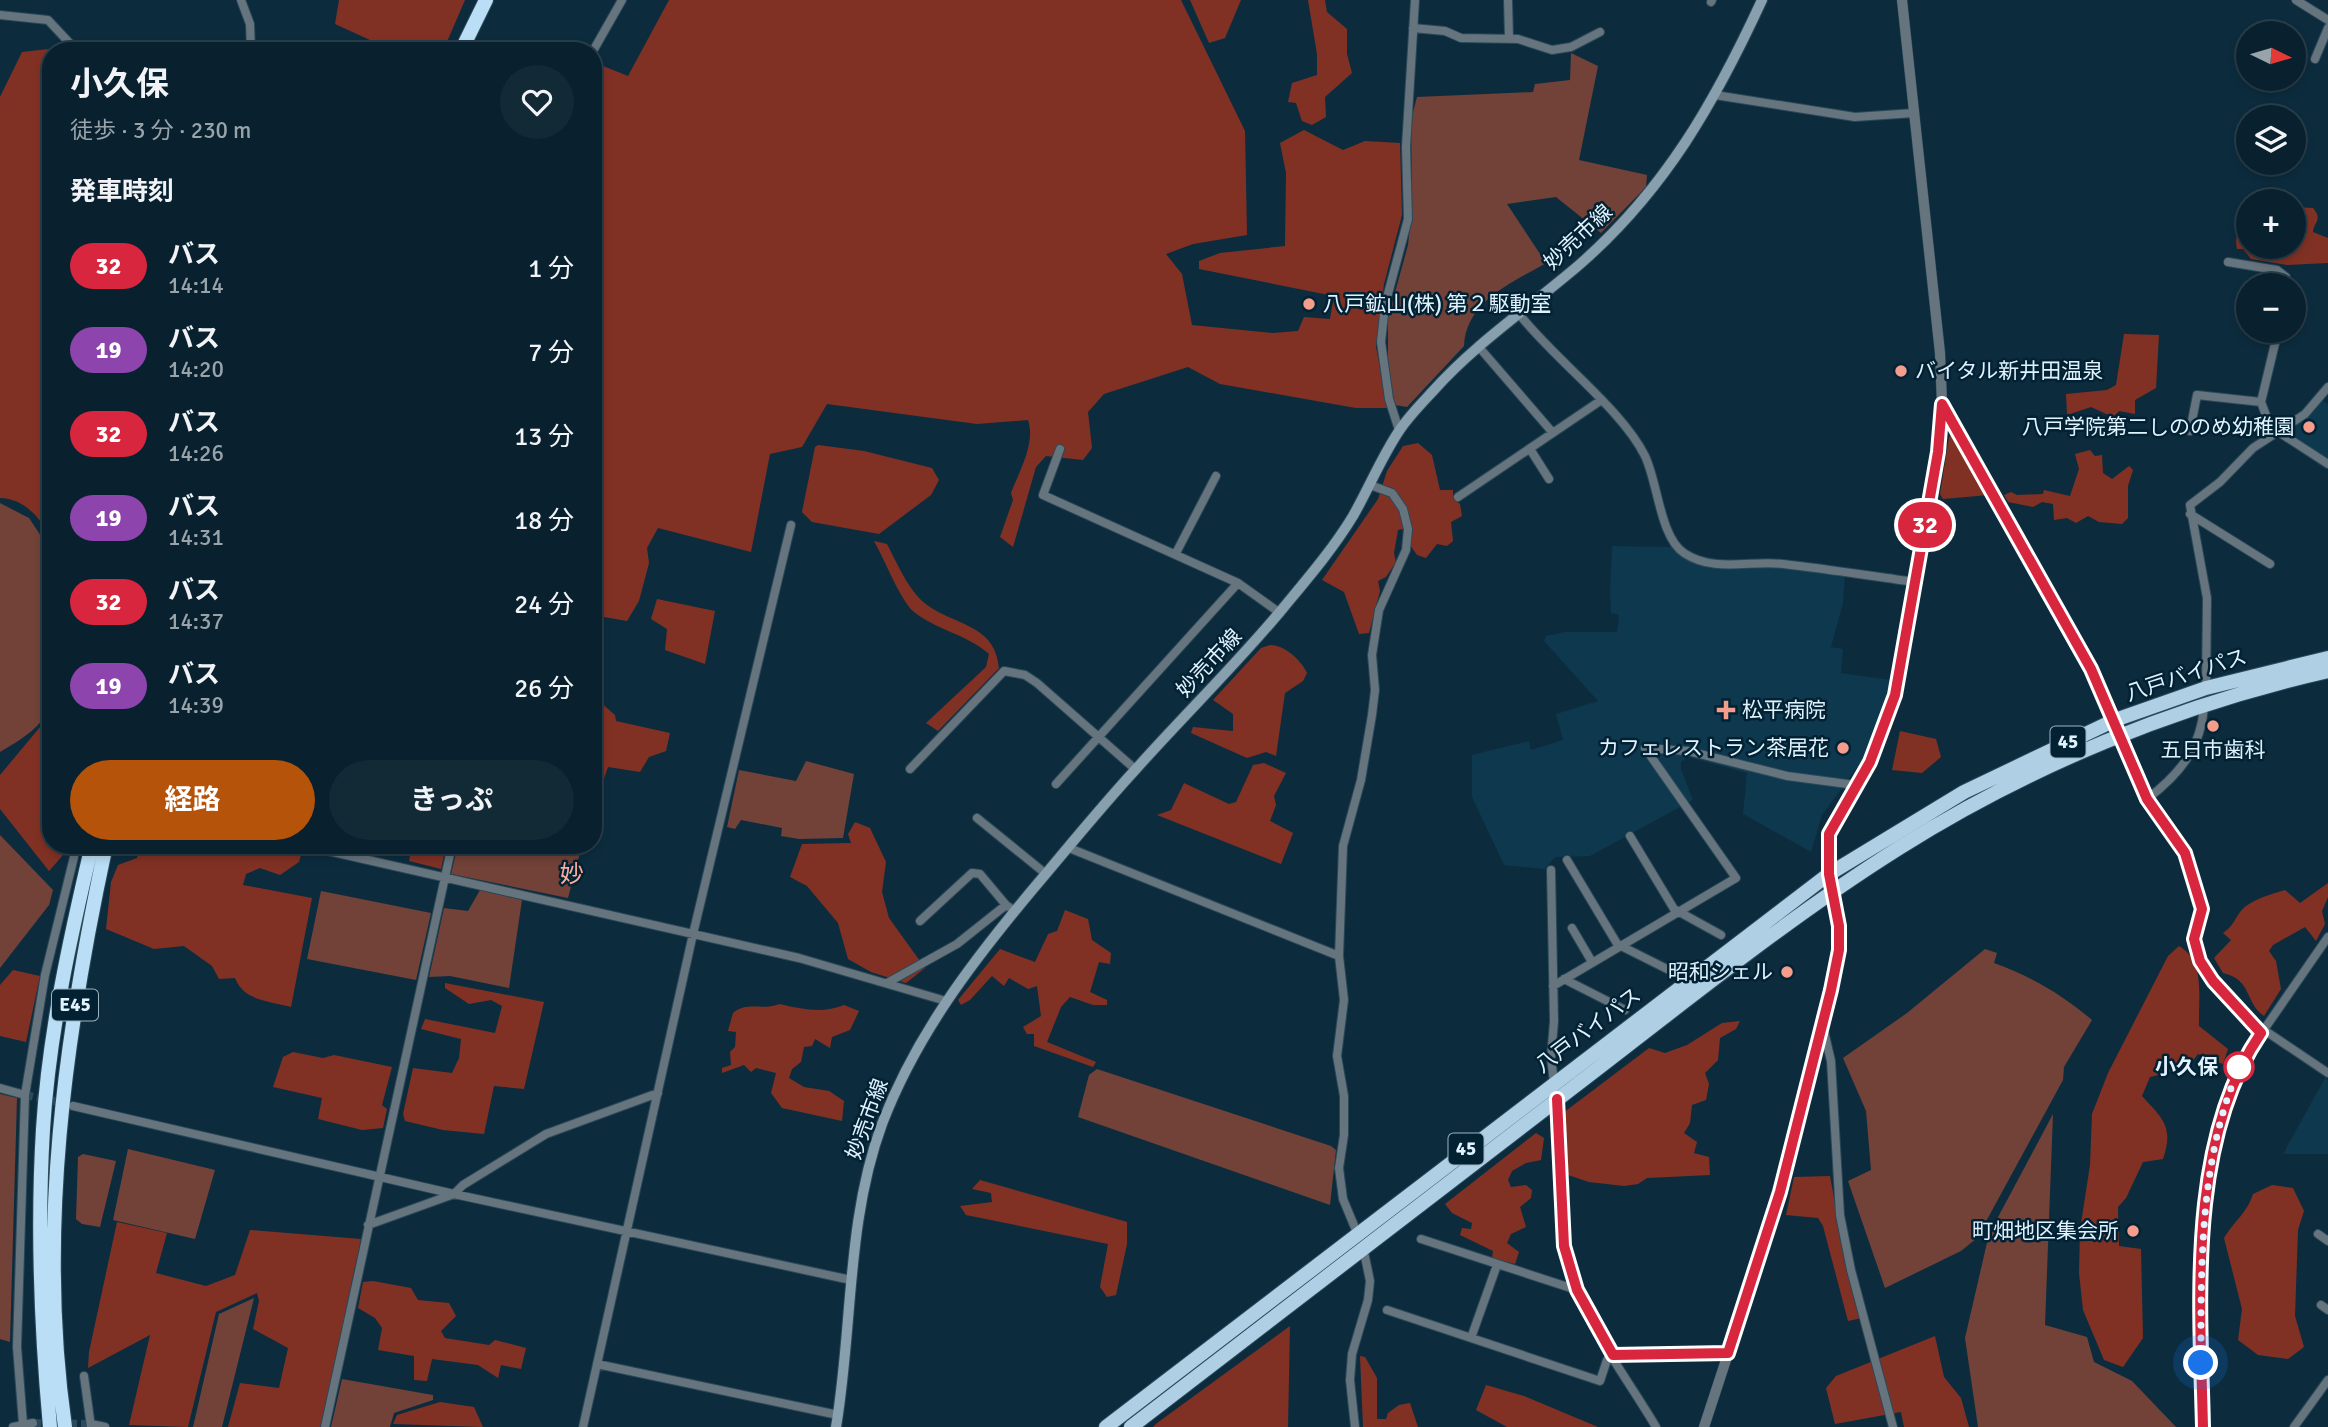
<!DOCTYPE html>
<html lang="ja">
<meta charset="utf-8">
<style>
body{margin:0;font-family:Signika,"Noto Sans JP",sans-serif;background:#122936;color:#f1f3f6;height:100vh;display:flex;flex-direction:column;font-size:26px;white-space:nowrap}
*{box-sizing:border-box;margin:0}
p{font-size:23px;color:#99a3aa}
.icon{flex:none;width:38px;height:38px;fill:none;stroke:currentColor;stroke-width:2;stroke-linecap:round;stroke-linejoin:round}
.map{position:relative;flex:1;overflow:hidden}
.details{position:absolute;left:42px;top:42px;width:560px;height:812px;display:flex;flex-direction:column;background:#09212e;border-radius:28px;box-shadow:0 4px 10px #0003,0 0 0 2px #293e4a}
.details>*{flex:none}
.badge{padding:0 14px;border-radius:23px;font-size:24px;line-height:46px}
.needle{width:46px;rotate:95deg}
.tools{position:absolute;left:2236px;top:21px;display:grid;gap:14px}
.tools a{display:grid;place-items:center;width:70px;height:70px;border-radius:50%;background:#09212e;box-shadow:0 4px 10px #0003,0 0 0 2px #293e4a;font-size:35px}
.you{position:absolute;width:35px;height:35px;margin:-18px;border:5px solid #fff;border-radius:50%;background:#1a73e8;box-shadow:0 0 0 10px #1a73e833}
.map>.badge{position:absolute;translate:-50% -50%;box-shadow:0 0 0 4px #fff}
h2{padding:0 28px;font-size:26px;line-height:63px}
.round{display:grid;place-items:center;flex:none;width:74px;height:74px;border-radius:37px;background:#122936}
.summary{display:flex;align-items:center;justify-content:space-between;height:119px;padding:0 28px}
h1{font-size:33px;font-weight:700;line-height:52px}
.action{display:flex;gap:14px;margin-top:auto;padding:14px 28px}
.action a{flex:1;height:80px;border-radius:42px;background:#b45309;color:#fff;font-size:28px;font-weight:700;line-height:80px;text-align:center}
.action a+a{background:#122936;color:#f1f3f6}
ul{padding:0;list-style:none}
li{display:flex;align-items:center;gap:21px;height:84px;padding:0 28px}
li div{flex:1}
li b{display:block;font-size:26px}
li em{font-style:normal}
li .badge{min-width:77px;font-weight:700;text-align:center}
.map>svg:first-child{display:block}
.built{fill:#0d384e}
.green{fill:#724238}
.forest{fill:#813124}
.lines{fill:none;stroke-linecap:round;stroke-linejoin:round}
.minor-tunnel{stroke:#2c4a5b;stroke-width:8;stroke-dasharray:8 4;stroke-linecap:butt}
.minor-casing{stroke:#2a4859;stroke-width:10}
.tertiary-casing{stroke:#2a4859;stroke-width:11}
.secondary-casing{stroke:#2a4859;stroke-width:12}
.trunk-casing{stroke:#2a4859;stroke-width:16}
.motorway-casing{stroke:#2a4859;stroke-width:16}
.minor{stroke:#66747e;stroke-width:8}
.tertiary{stroke:#66747e;stroke-width:10}
.secondary{stroke:#889fae;stroke-width:10}
.trunk{stroke:#aecfe4;stroke-width:14}
.motorway{stroke:#badef5;stroke-width:14}
.line-casing{stroke:#fff;stroke-width:16}
.line{stroke:#d7263d;stroke-width:10}
.walk{stroke:#e0f2fe;stroke-width:7;stroke-dasharray:0 12.6}
.poi-dot{fill:#f49d8c;stroke:#022234;stroke-width:2.5}
.stop-dot{fill:#fff;stroke:#d7263d;stroke-width:3.5}
.labels{text-anchor:middle;dominant-baseline:central;stroke-width:5;stroke-linejoin:round;paint-order:stroke}
.shield{fill:#022234;stroke:#9db4c1;stroke-width:2}
.shield-label{font-size:19px;font-weight:bold;fill:#e0f2fe}
.street-label{font-size:21px;fill:#e0f2fe;stroke:#022234}
.poi-label{font-size:21px;fill:#e0f2fe;stroke:#022234;text-anchor:end}
.stop-label{font-size:21px;font-weight:bold;fill:#e0f2fe;stroke:#022234;text-anchor:end}
.quarter-label{font-size:24px;fill:#feac9c;stroke:#022234}
</style>
<div class="map">
<svg width="2328" height="1427" viewBox="0 0 2328 1427">
<rect width="100%" height="100%" fill="#0c2c3e"/>
<path class="built" d="M2321,400L2328,404V461L2284,431L2309,416Z
M1612,546L1671,547L1688,559L1712,566L1737,569L1784,567L1845,575L1843,603L1831,647L1843,649L1841,673L1891,680L1872,739L1864,758L1822,815L1811,852L1743,814L1747,773L1688,757L1681,762V769L1693,800L1590,856L1555,857L1545,869L1504,865L1472,797V755L1529,741L1531,750L1563,740L1556,714L1598,701L1544,641L1546,636L1564,632H1617L1619,615L1611,613L1610,590Z
M2325,1078L2328,1080V1154H2283Z"/>
<path class="green" d="M1571,53L1598,66L1579,160L1647,175L1646,187L1601,233L1556,197L1507,204L1546,263C1512,283 1466,301 1464,346L1407,407L1395,405L1388,369V318L1408,245L1412,206L1411,120L1417,97L1533,92L1535,84L1570,80Z
M0,503L29,518L51,551V703C44,727 20,740 0,752Z
M806,761L854,774L843,838L799,839L781,836L782,828L741,820L735,829L727,827L739,770L796,781Z
M0,835L53,890L49,905L0,968Z
M458,845H582L568,898L451,874Z
M480,890L522,900L509,988L450,976L429,977L444,908L468,911Z
M321,891L431,913L416,980L307,959Z
M1985,949L1997,953L1994,963C2032,977 2061,994 2092,1020L2064,1067L2063,1080L1977,1238L1961,1251L1885,1288L1848,1181L1871,1170L1866,1111L1843,1058L1907,1013Z
M1097,1069L1331,1146L1336,1150L1330,1205L1078,1117L1089,1075Z
M0,1094L17,1098L10,1342L0,1339Z
M2053,1114L2045,1325L2087,1337L2094,1362L2132,1381L2176,1427H1978L1965,1338L1989,1234Z
M128,1149L215,1170L195,1239L113,1220Z
M83,1154L116,1161L100,1227L82,1224L76,1219L78,1157Z
M254,1298L222,1427H193L219,1314Z
M342,1379L433,1395V1400L394,1413L390,1427H331Z"/>
<path class="forest" d="M339,0H465L443,51H374L370,40L335,24Z
M669,0H1181L1245,131L1247,235L1193,244L1166,254L1182,274L1192,325L1273,333L1298,331L1304,317L1330,319L1334,296L1199,269V261L1220,253L1285,246L1286,173L1280,143L1304,130L1343,150L1365,141L1400,143L1402,215L1384,284L1376,347L1388,408H1356L1220,384L1188,367L1104,394L1088,412L1092,448L1083,460L1046,456L1036,467L1013,547L1000,537L1013,500L1011,493C1019,472 1036,443 1028,420L977,424L827,404L802,447L770,454L751,552L658,528L647,548L649,563L639,601L627,621L593,615V96L603,66L628,76Z
M1190,0H1241L1225,38L1209,43Z
M1308,0H1325L1327,12L1347,29V54L1352,73L1325,97L1326,117L1312,125L1302,121L1296,103L1288,102L1292,83L1317,75V54Z
M58,48L60,51H51V537C39,517 25,499 0,498V97L22,52Z
M2249,205V247H2294V207L2313,208C2323,220 2314,221 2313,232L2328,238V263L2287,265L2251,259L2243,249H2237C2233,232 2243,220 2249,205Z
M2124,334L2159,335L2156,388L2135,400V414L2119,411L2113,417L2091,407L2067,415L2066,394L2107,390L2116,385Z
M1954,434L1989,495L1943,499L1940,494L1949,437Z
M1418,443L1432,455L1440,490H1453V498L1460,504L1462,516L1451,522L1453,541L1447,546L1437,544L1426,558L1417,555L1410,545V537L1402,529L1398,530L1394,553L1396,562L1386,577L1378,581L1380,591L1369,633L1359,634L1344,592L1322,580L1378,499L1387,471L1403,446Z
M818,445L864,451L932,468L939,480L931,495L879,534L812,522L802,512L815,447Z
M2090,450L2095,456L2102,455L2103,473L2112,479L2129,466L2133,470L2128,486V518L2122,524L2099,522L2088,516L2076,523L2067,518L2054,520L2053,504L2042,502L2033,507L2008,502L2004,495L2011,492L2017,495L2043,494L2044,490L2070,496L2079,469L2075,454Z
M874,541L887,544C897,563 906,585 921,600C949,626 995,621 999,668L938,731L926,723L986,667L989,654C968,635 937,630 914,612C900,600 884,558 874,541Z
M657,599L715,611L705,664L665,650L667,629L651,619Z
M1270,645C1285,645 1301,660 1307,673L1303,681L1285,693L1276,756L1266,752L1247,758L1191,733L1193,727L1233,731V714L1213,700L1261,648Z
M599,701L615,715L616,721L670,733L666,751L649,757L640,772L608,767L593,811V705Z
M51,714V845H72L49,871L0,809V775Z
M1900,731L1936,739L1941,757L1922,773L1892,770Z
M1264,763L1286,773L1274,796L1276,805L1270,821L1293,833L1281,864L1157,815L1171,810L1184,783L1229,804L1236,802L1253,765Z
M855,822L870,828L886,862L882,892L889,918L925,968L906,983L871,972L848,959L838,923L807,886L790,877L802,844L851,843L848,834Z
M140,845H275L302,851L299,862L280,875L260,868L246,874L243,885L312,898L291,1007C269,1001 244,1001 235,978L219,979L212,966L184,946L154,949L106,929L111,882L118,865L137,858Z
M412,845H446L441,869L409,861Z
M2328,883V897L2322,911L2325,924L2316,941L2305,927L2273,945L2269,951L2276,961L2281,989L2264,1016C2244,1002 2253,980 2223,973L2214,958L2231,940L2223,933C2235,926 2236,913 2246,906C2257,898 2272,894 2285,890L2300,903Z
M1065,910L1088,919L1092,940L1111,953L1110,964L1099,962L1090,992L1107,1000V1005H1093L1070,997L1061,1007L1047,1042L1096,1062L1093,1067L1034,1046V1034H1027L1023,1027L1041,1016L1037,986L1028,989L1009,978L1004,986L992,976L970,1000L961,1005L958,1000L1000,949L1035,962L1048,934L1057,931Z
M2179,946C2206,962 2198,997 2199,1026L2228,1049L2223,1064L2198,1054L2187,1068L2150,1077L2142,1096C2163,1119 2174,1127 2163,1159L2143,1162L2126,1198L2118,1207L2119,1246L2141,1249L2143,1338L2123,1367L2104,1360L2083,1310L2079,1273L2080,1230L2090,1165L2092,1114L2108,1073L2168,956Z
M13,970L40,976L26,1042L0,1036V985Z
M445,983L544,1002L524,1089L494,1086L484,1134L443,1130L405,1121L403,1114L413,1068L452,1073L459,1058L461,1039L421,1029L425,1019L495,1033L502,1006L491,1000L469,1004L445,988Z
M779,1004C802,1009 822,1014 844,1005L859,1011L850,1030L832,1037L830,1048L815,1039L812,1046L804,1047L801,1062L792,1069L789,1078L804,1087L829,1091L844,1101L842,1121L782,1108L771,1093L776,1073L756,1068L751,1072L744,1065L722,1073V1068L731,1065L730,1052L735,1047L736,1032L728,1031L733,1013C748,1001 762,1011 779,1004Z
M1740,1021L1736,1029L1720,1038L1718,1060L1705,1073L1709,1084L1706,1100L1692,1105L1690,1123L1684,1133L1697,1142L1694,1153L1709,1157L1710,1175L1647,1178L1638,1184L1624,1186L1589,1182L1568,1175L1563,1113L1649,1048L1665,1053L1687,1045L1722,1023Z
M293,1052L323,1058L334,1055L392,1067L382,1105L387,1109L383,1128L362,1130L318,1119L322,1098L273,1087L283,1057Z
M1536,1133L1544,1138L1541,1160L1526,1163L1512,1171L1508,1180L1511,1187L1526,1185L1532,1190L1531,1198L1520,1207L1526,1227L1511,1234L1507,1243L1519,1252L1515,1264L1492,1258L1493,1251L1460,1235L1462,1228L1471,1229L1472,1223L1452,1213L1445,1204Z
M1830,1176L1843,1247L1862,1318L1848,1321L1823,1226L1818,1218L1786,1215L1794,1177Z
M980,1180L1127,1222V1244L1116,1295L1107,1297L1100,1287L1108,1244L966,1215L960,1206L992,1202L991,1193L972,1189Z
M2272,1185L2293,1188L2304,1211L2298,1230L2295,1316L2304,1347L2288,1359L2258,1355L2238,1340L2242,1309L2224,1238C2234,1221 2248,1212 2253,1194Z
M117,1222L167,1233L156,1273L206,1286L235,1275L250,1230L361,1239L321,1427H228L240,1383L279,1388L288,1348L253,1329L259,1301L257,1293L216,1312L188,1427L129,1425L150,1335L88,1368L89,1352Z
M373,1281L411,1288L418,1300L449,1303L456,1316L441,1331L445,1338L489,1345L495,1340L526,1348L521,1369L501,1365L498,1378L478,1365L432,1359L427,1381L414,1380V1356L378,1350L382,1328L375,1318L358,1308L363,1282Z
M1290,1326L1288,1427H1153L1157,1423Z
M1935,1336L1944,1377L1961,1398L1969,1427H1904L1901,1412L1835,1424L1826,1388L1836,1376Z
M1360,1356L1365,1357L1377,1378V1419H1386L1388,1413L1399,1405L1410,1403L1418,1427H1363Z
M1486,1385L1524,1396L1598,1427H1507L1476,1410Z
M440,1402L474,1407L483,1427L393,1424L397,1415Z"/>
<g class="lines">
<path class="minor-tunnel" d="M25,1095L64,1103
M33,1423L91,1424"/>
<defs>
<path id="minor" d="M241,0L250,24L251,51
M1508,0L1509,38
M2296,0L2328,20
M1711,2L1712,0
M0,15L48,20L77,51
M1413,28L1445,31L1461,38L1518,39L1552,50L1571,47L1600,32
M593,51L622,0
M2315,59L2328,28
M1715,95L1855,117L1914,113
M2228,262L2277,270L2286,277L2285,285
M1519,314C1554,359 1622,409 1645,456C1658,483 1660,537 1684,553C1713,573 1751,560 1783,564C1827,569 1871,576 1915,582
M1478,346L1553,433
M2261,402L2278,331
M1942,404L2091,669L2147,799L2185,853L2202,909L2194,939L2200,961L2213,981L2261,1033
M1399,430L1389,399L1381,342L1385,305L1408,219L1406,147L1415,0
M2190,431L2197,395L2261,402L2273,434
M2277,431L2328,464
M1060,449L1043,495L1238,583L1280,613
M1530,449L1549,479
M1458,497L1600,401
M2190,514L2270,564
M1176,553L1216,476
M2206,688L2207,598L2190,505L2220,482L2253,448L2305,414L2328,387
M1645,748L1688,751L1787,776L1855,785
M910,769L1004,671L1025,675L1037,683L1135,769
M1056,784L1238,583
M2147,799C2180,774 2201,748 2204,706
M977,818L1046,874
M1630,836L1674,909L1721,935
M302,845L799,958L946,1001
M1069,848L1339,956
M1567,860L1619,947
M1551,870L1554,1021L1551,1058L1554,1082
M920,921L972,873L980,874L1006,905
M1572,928L1592,962
M1621,946L1669,970
M1564,979L1625,1010
M887,983L957,944L1006,905L1015,911
M1553,986L1736,878L1645,748
M1823,1027L1831,1061L1840,1215L1851,1270L1893,1427
M2264,1030L2328,1073
M0,1088L25,1095
M1557,1100C1559,1155 1555,1225 1572,1277C1588,1328 1629,1381 1656,1427
M73,1106L454,1194L851,1280
M368,1225L454,1194L463,1185L546,1134L658,1093
M2318,1234L2328,1241
M1358,1235L1343,1199L1339,1168L1344,1135V1096L1337,1056L1344,1000L1339,956L1343,846L1361,780L1372,715L1375,690L1372,655L1379,610L1406,550L1408,529L1403,509L1392,493L1370,485
M1421,1239L1577,1290
M2321,1305L2328,1310
M1387,1310L1600,1381L1607,1360L1613,1355L1728,1353
M1471,1338L1497,1265
M597,1364L838,1415
M84,1376L91,1427
M23,1424L17,1347L25,1095L45,975L74,857
M91,1424L105,1427
M13,1427L33,1423
M325,1427L452,845
M583,1427L693,934L791,525
M1355,1427L1350,1380L1352,1354L1368,1300L1370,1281L1363,1247
M2203,1427L2201,1260L2204,1221L2209,1181L2228,1098L2243,1060L2328,937
M2294,1427L2328,1380"/>
<path id="tertiary" d="M1704,1427L1767,1235L1835,971L1839,926L1829,874V834L1870,762L1895,695L1938,452L1942,404L1940,353L1902,0"/>
<path id="secondary" d="M836,1427C853,1326 846,1222 882,1124C916,1035 972,962 1033,889C1067,849 1100,808 1136,769C1185,714 1237,664 1284,607C1308,578 1333,549 1353,516C1369,488 1381,458 1399,431C1408,417 1421,404 1433,391C1476,343 1530,307 1579,265C1665,190 1715,102 1762,0"/>
<path id="trunk" d="M1106,1427L1829,874L1964,792L2115,720L2206,688L2328,658
M1131,1427C1278,1313 1426,1199 1575,1086C1681,1005 1786,919 1899,848C2029,766 2177,705 2328,671"/>
<path id="motorway" d="M461,51L486,0
M50,1427C41,1328 37,1228 43,1129C49,1033 70,938 92,845
M65,1427C37,1233 65,1035 106,845"/>
</defs>
<use href="#minor" class="minor-casing"/>
<use href="#tertiary" class="tertiary-casing"/>
<use href="#secondary" class="secondary-casing"/>
<use href="#trunk" class="trunk-casing"/>
<use href="#motorway" class="motorway-casing"/>
<use href="#minor" class="minor"/>
<use href="#tertiary" class="tertiary"/>
<use href="#secondary" class="secondary"/>
<use href="#trunk" class="trunk"/>
<use href="#motorway" class="motorway"/>
</g>
<g class="lines">
<defs>
<path id="line" d="M1557,1099L1564,1246L1577,1290L1613,1355L1728,1353L1780,1192L1831,990L1839,950V926L1829,874V834L1870,762L1895,695L1938,452L1942,404L2091,669L2147,799L2185,853L2202,909L2194,939L2200,961L2213,981L2261,1033C2187,1141 2200,1302 2203,1427"/>
</defs>
<use href="#line" class="line-casing"/>
<use href="#line" class="line"/>
<path class="walk" d="M2201,1363C2201,1265 2199,1151 2243,1060L2239,1067"/>
</g>
<g class="poi-dot">
<circle cx="1309" cy="304" r="7"/>
<circle cx="1901" cy="371" r="7"/>
<circle cx="2309" cy="427" r="7"/>
<path d="M1722.5 699.5h7v7h7v7h-7v7h-7v-7h-7v-7h7z"/>
<circle cx="2213" cy="726" r="7"/>
<circle cx="1843" cy="748" r="7"/>
<circle cx="1787" cy="972" r="7"/>
<circle cx="2133" cy="1231" r="7"/>
</g>
<circle class="stop-dot" cx="2239" cy="1067" r="14"/>
<g class="labels">
<g class="shield">
<rect x="2050.5" y="726.5" width="35" height="31" rx="5"/>
<rect x="52" y="989.5" width="46" height="31" rx="5"/>
<rect x="1448.5" y="1133.5" width="35" height="31" rx="5"/>
</g>
<g class="shield-label">
<text x="2068" y="742">45</text>
<text x="75" y="1005">E45</text>
<text x="1466" y="1149">45</text>
</g>
<g class="street-label">
<text transform="translate(1578 237) rotate(-43)">妙売市線</text>
<text transform="translate(1209 663) rotate(-47)">妙売市線</text>
<text transform="translate(2186 675) rotate(-18)">八戸バイパス</text>
<text transform="translate(1588 1030) rotate(-37)">八戸バイパス</text>
<text transform="translate(867 1119) rotate(-70)">妙売市線</text>
</g>
<g class="poi-label">
<text x="1323" y="304" text-anchor="start">八戸鉱山(株) 第２駆動室</text>
<text x="1915" y="371" text-anchor="start">バイタル新井田温泉</text>
<text x="2295" y="427">八戸学院第二しののめ幼稚園</text>
<text x="1742" y="710" text-anchor="start">松平病院</text>
<text x="1829" y="748">カフェレストラン茶居花</text>
<text x="2213" y="750" text-anchor="middle">五日市歯科</text>
<text x="1773" y="972">昭和シェル</text>
<text x="2119" y="1231">町畑地区集会所</text>
</g>
<g class="stop-label">
<text x="2218" y="1067">小久保</text>
</g>
<g class="quarter-label">
<text x="572" y="874">妙</text>
</g>
</g>
</svg>
<div class="tools">
<a><svg class="needle" viewBox="-14 -14 28 28"><path d="M0-13l5 13h-10z" fill="#e53935"/><path d="M0 13l5-13h-10z" fill="#99a3aa"/></svg></a>
<a><svg class="icon" aria-label="layers" viewBox="0 0 24 24"><path d="M12 4l9 5-9 5-9-5zM3 14l9 5 9-5"/></svg></a>
<a>+</a>
<a>−</a>
</div>
<div class="you" style="left:2201px;top:1363px"></div>
<b class="badge" style="left:1925px;top:525px;background:#d7263d;color:#fff">32</b>
<section class="details">
<div class="summary"><div><h1>小久保</h1><p>徒歩 · 3 分 · 230 m</p></div><a class="round"><svg class="icon" aria-label="heart" viewBox="0 0 24 24"><path d="M12 20l-8-8c-3-5 5-10 8-4 3-6 11-1 8 4z"/></svg></a></div>
<h2>発車時刻</h2>
<ul>
<li><span class="badge" style="background:#d7263d;color:#fff">32</span><div><b>バス</b><p>14:14</p></div><em>1 分</em></li>
<li><span class="badge" style="background:#8e44ad;color:#fff">19</span><div><b>バス</b><p>14:20</p></div><em>7 分</em></li>
<li><span class="badge" style="background:#d7263d;color:#fff">32</span><div><b>バス</b><p>14:26</p></div><em>13 分</em></li>
<li><span class="badge" style="background:#8e44ad;color:#fff">19</span><div><b>バス</b><p>14:31</p></div><em>18 分</em></li>
<li><span class="badge" style="background:#d7263d;color:#fff">32</span><div><b>バス</b><p>14:37</p></div><em>24 分</em></li>
<li><span class="badge" style="background:#8e44ad;color:#fff">19</span><div><b>バス</b><p>14:39</p></div><em>26 分</em></li>
</ul>
<div class="action"><a>経路</a><a>きっぷ</a></div>
</section>
</div>
